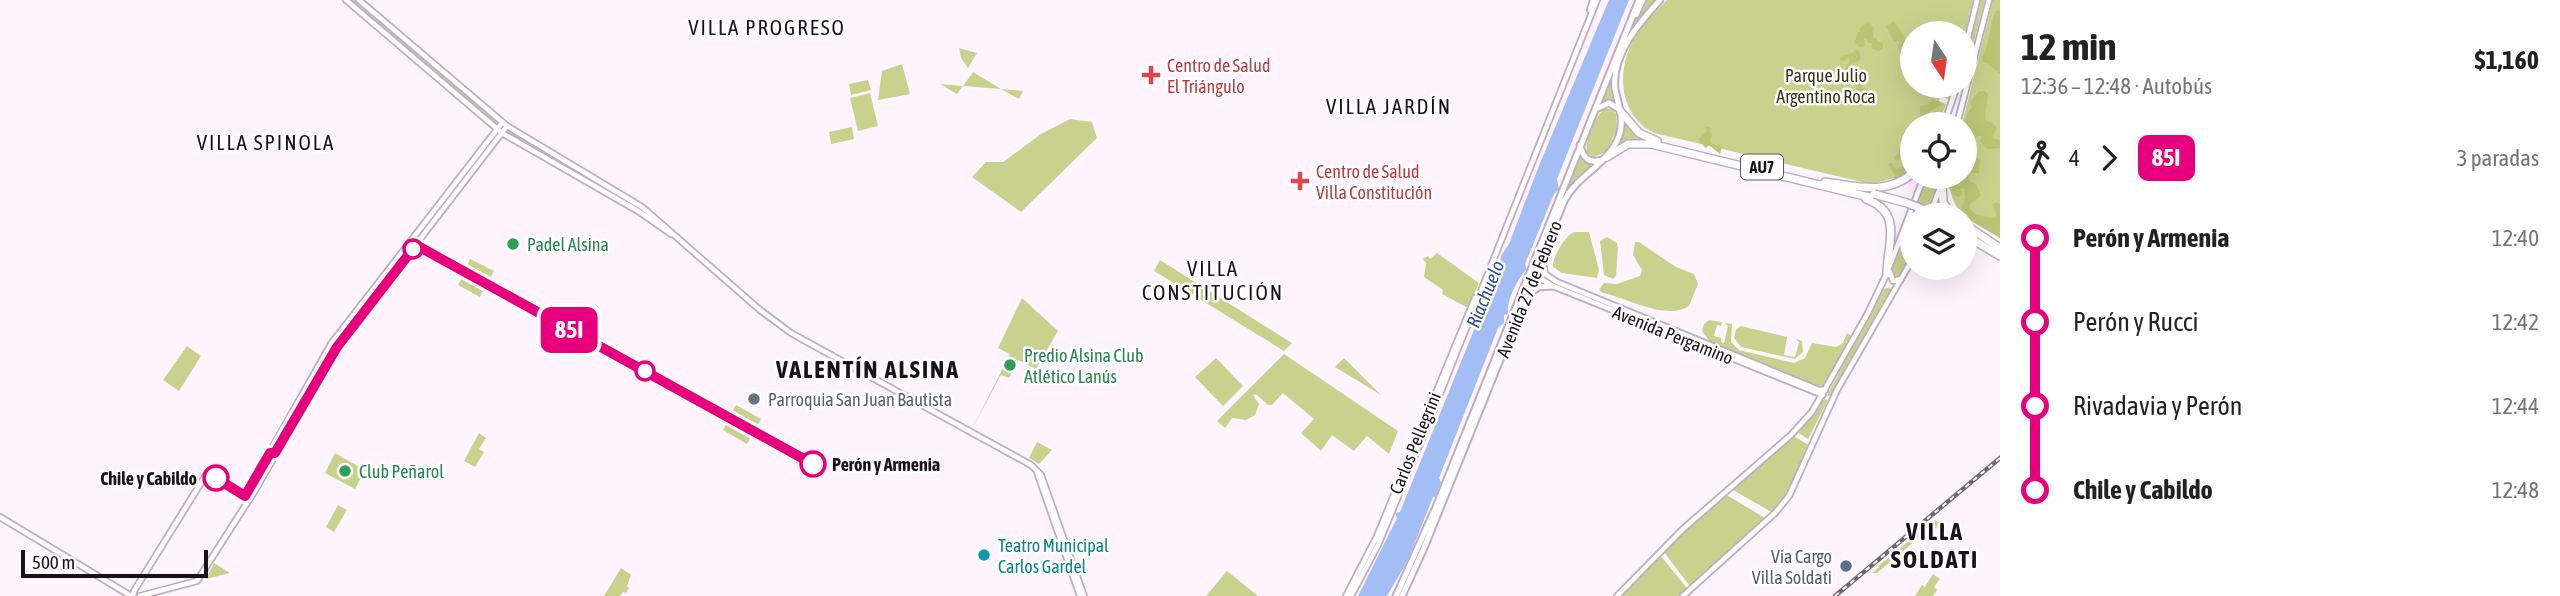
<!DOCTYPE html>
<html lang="es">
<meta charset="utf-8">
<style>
body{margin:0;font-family:"Asap Condensed",sans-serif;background:#f6f6f6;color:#222;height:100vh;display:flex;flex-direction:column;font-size:26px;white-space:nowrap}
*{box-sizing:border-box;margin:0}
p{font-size:23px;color:#767676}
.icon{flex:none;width:38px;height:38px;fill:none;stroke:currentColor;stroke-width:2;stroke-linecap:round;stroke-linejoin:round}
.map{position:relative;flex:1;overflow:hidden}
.panel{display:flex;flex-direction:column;background:#fff;width:560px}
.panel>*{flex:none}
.badge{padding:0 14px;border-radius:10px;font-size:24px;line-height:46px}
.needle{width:46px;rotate:167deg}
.controls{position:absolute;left:1900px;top:21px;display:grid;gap:14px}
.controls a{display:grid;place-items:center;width:77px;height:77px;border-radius:50%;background:#fff;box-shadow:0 7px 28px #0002;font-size:35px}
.scale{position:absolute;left:21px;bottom:18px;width:187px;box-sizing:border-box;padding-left:7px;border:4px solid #181118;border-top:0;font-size:19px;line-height:24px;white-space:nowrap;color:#181118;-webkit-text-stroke:5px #fff;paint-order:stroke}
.map>.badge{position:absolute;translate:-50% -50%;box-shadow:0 0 0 4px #fff}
.legs{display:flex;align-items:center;gap:10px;height:77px;padding:0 21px;font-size:23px}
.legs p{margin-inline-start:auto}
.head{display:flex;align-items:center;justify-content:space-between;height:119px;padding:0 21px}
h1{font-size:38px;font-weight:700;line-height:52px}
ul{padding:0 21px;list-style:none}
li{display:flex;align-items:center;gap:24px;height:84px;font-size:26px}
li i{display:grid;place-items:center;width:10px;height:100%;margin:0 9px;background:currentColor}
li i::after{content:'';width:18px;height:18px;margin:-9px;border:5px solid;border-radius:50%;background:#fff}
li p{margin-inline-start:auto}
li:first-child i{background:linear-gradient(#0000 50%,currentColor 0)}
li:last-child i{background:linear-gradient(currentColor 50%,#0000 0)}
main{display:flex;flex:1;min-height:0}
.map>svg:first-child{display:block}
.green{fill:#c9d28d}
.forest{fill:#bcc575}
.water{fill:#a2bef4}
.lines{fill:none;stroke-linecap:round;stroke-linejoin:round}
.secondary-casing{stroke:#bfadc0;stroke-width:8}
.primary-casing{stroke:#bfadc0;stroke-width:9}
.motorway-casing{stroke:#bfadc0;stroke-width:10}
.secondary{stroke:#fff;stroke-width:4.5}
.primary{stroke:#fff;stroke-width:5}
.motorway{stroke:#fff;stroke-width:7}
.rail-casing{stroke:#706871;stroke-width:4.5}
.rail{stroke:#fff;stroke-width:2;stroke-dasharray:5;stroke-linecap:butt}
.motorway-bridge-casing{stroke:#bfadc0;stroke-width:10;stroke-linecap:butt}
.motorway-bridge{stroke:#fff;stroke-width:7}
.line-1-casing{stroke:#fff;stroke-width:16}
.line-1{stroke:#e6007e;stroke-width:10}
.health-dot{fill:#e0444e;stroke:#fff;stroke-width:2.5}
.leisure-dot{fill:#2e9e5b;stroke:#fff;stroke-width:2.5}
.stop-1-dot{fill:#fff;stroke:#e6007e;stroke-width:3.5}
.worship-dot{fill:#6b7280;stroke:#fff;stroke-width:2.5}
.culture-dot{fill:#0f9aa8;stroke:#fff;stroke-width:2.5}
.service-dot{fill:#5c6f8a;stroke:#fff;stroke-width:2.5}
.labels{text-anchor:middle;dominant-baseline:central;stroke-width:5;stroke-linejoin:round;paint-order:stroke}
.shield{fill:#fff;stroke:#5d585d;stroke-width:2}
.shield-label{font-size:16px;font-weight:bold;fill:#181118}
.health-label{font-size:18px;fill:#be3a42;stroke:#fff;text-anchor:start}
.park-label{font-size:18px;fill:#343715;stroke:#fff}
.leisure-label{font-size:18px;fill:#27864d;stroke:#fff;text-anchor:start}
.street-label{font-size:18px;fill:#181118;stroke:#fff}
.worship-label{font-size:18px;fill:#5b616d;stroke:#fff;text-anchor:start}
.stop-label{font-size:18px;font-weight:bold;fill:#181118;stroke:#fff;text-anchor:start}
.culture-label{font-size:18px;fill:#0d838f;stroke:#fff;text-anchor:start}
.service-label{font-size:18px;fill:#4e5e75;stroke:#fff;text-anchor:end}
.water-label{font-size:19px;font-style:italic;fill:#294c9b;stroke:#fff}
.quarter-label{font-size:21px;letter-spacing:2px;fill:#181118;stroke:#fff}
.district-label{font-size:24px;font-weight:bold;letter-spacing:2px;fill:#181118;stroke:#fff}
</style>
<main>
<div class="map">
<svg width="2000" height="596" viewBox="0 0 2000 596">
<rect width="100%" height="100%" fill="#fef3ff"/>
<path class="green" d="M346,0H359L502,123L498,129Z
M1645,0H1657L1638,23L1614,73L1618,106L1615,104L1598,107L1617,59Z
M1667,0H1973L1965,33H1913V86H1952L1951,92L1941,90V93L1950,96L1949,99L1940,97L1939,101L1946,104L1938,124H1913L1911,167L1895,178L1871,184L1654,133C1617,115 1615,65 1638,33C1646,21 1657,10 1667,0Z
M1981,0H1985L1966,71V61Z
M1993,0H2000V237C1970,219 1950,215 1949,177H1965V124H1962Z
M959,48L977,53L968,68L961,58Z
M902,64L910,94L878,100L882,71Z
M973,72L1001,89L1023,91L1019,99L1001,89L963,86L957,94L940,84L963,86Z
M868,80L871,90L851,95L849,84Z
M870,93L878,126L858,131L850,98Z
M1605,109H1611L1616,113L1617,129L1606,152L1594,157L1587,153C1584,141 1595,115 1605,109Z
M1070,119L1092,122L1097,138L1021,212L972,177L986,162H1003L1041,134Z
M1625,120L1654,143L1618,148Z
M507,126L611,188L670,230L502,133Z
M852,127L854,139L831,144L829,132Z
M1581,151L1582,155L1600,161L1571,188L1535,268Z
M1928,177H1940L1925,215H1913C1913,238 1912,264 1895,280L1890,274Z
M1574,232H1589L1599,270L1597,278L1562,273L1553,267C1552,257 1565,236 1574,232Z
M1607,237L1617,243L1618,247L1616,276L1613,279L1604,275L1600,241Z
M1635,242H1639L1676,267L1694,274L1698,284L1689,306C1667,321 1627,298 1603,293L1599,290L1604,283L1617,284L1640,276L1642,270L1633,255Z
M1437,253L1479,283L1468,308L1442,294L1443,290L1424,277L1426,263L1423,259L1428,256L1430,259Z
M470,259L494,271L488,282L465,270Z
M1160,260L1292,343L1284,351L1154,271Z
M463,276L485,287L480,297L458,285Z
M1890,287L1891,291L1830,396L1827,395L1884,289Z
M1022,298L1058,331L1036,369L1018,360L1009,378L1001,375L972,429L1010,354L998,348Z
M1709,320L1722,322L1721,326L1717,325L1714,336L1721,338V342L1724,343L1728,326L1725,323L1732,324L1731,342L1739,350L1794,363L1805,358L1812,343L1836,347L1843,343L1847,333L1852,336L1849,342L1846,341L1847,345L1824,388L1711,343L1702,331L1704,324Z
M1741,326L1787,337L1784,355L1795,357L1799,342L1796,339L1802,341L1803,352L1795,359L1741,347L1734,338L1736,329Z
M187,346L201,356L179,391L163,380Z
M1284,354L1398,431L1389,454L1367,436L1354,451L1332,435L1321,451L1301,433L1314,419L1283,393L1272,405H1268L1256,394L1253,395L1259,404L1255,415L1246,420L1232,418L1225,428L1217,421Z
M1216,358L1243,386L1223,406L1195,377Z
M1344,358L1381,395L1335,367Z
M1824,399L1828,400L1808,439L1799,433V430Z
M736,405L761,419L755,429L730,415Z
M728,421L752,435L747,444L723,430Z
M479,433L486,438L479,449L484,452L475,467L464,461Z
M1793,436L1809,445L1782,503L1773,513L1733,490V488Z
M1037,442L1052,450L1039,464L1029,458Z
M335,453L365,470L355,489L325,473Z
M1725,494L1765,518L1692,585H1689L1663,551L1692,520Z
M338,505L347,510L334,532L326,527Z
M1935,520L1939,523L1936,529L1933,526L1877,573H1872L1879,567L1878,566Z
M1660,555L1687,588L1681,596H1620Z
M214,563L230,573L206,579Z
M621,568L631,575L627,586L629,588L626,593L623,592L620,596H604Z
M1227,571L1258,596H1206Z
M1933,574L1940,579L1934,587L1937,590L1933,596H1915L1922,585L1925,587Z"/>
<path class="forest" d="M1996,10L2000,11V74L1987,63L1982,62C1982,54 1986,52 1987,45C1990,33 1991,22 1996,10Z
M1868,21L1874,28L1873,37L1883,44V48L1878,51L1872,49V43H1869L1866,38L1864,39L1865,46L1859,47L1855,43L1857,32H1861L1859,29Z
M1894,21L1904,37L1909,52L1900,53L1898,46L1900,41L1894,42L1886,26Z
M1855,50L1859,51L1861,59L1851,64L1853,68H1849L1851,73H1854L1869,97L1866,98L1862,94L1861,101L1864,105L1859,107V102L1854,103C1852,96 1855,93 1857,86L1847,81L1844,70L1850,60L1848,57L1844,61L1839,60L1842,56L1852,53Z
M1984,91L1988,94L1985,120L1993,123L1997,128L1992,138L2000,140V148L1987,149L1980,141L1982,136H1977L1972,144L1965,146L1968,133L1965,132C1965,122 1965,116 1972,107L1970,102L1978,92Z
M1932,99L1941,103V105L1927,113L1930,117L1940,113L1936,118V124H1920V106L1928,105Z
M1705,126L1711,128L1709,131L1712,135L1710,141L1712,144L1722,146L1720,154L1709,145L1706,148L1698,140L1707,131Z
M1913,139V171L1894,181L1895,176L1888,164L1892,163L1896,169L1902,166L1909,169L1911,168L1912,163L1901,158L1897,161L1894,158L1901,151L1910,152L1909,146Z
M1977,157L1980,160L1979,173H1970L1968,178L1969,181L1976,184L1981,196L1970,204V209L1976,215L1993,218L1997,216L1992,204L1997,202L2000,204V238L1966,218L1961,210L1965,197L1964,188L1960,189L1962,194L1959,197L1953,195L1948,186L1950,177H1965V160Z"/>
<path class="water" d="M1609,0H1629L1557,179L1559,189L1554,194L1525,264L1527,269C1518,278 1506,301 1508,314L1504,315V323L1498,328L1439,478L1441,482L1436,496L1433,497L1408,560L1387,596H1358L1397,518L1395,513L1400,512L1500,266L1501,256L1509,244L1540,163Z"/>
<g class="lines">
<defs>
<path id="secondary" d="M346,0L502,133L638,211L671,234
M359,0L507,126L642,207L760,310L791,333L1031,465L1041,475L1084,596
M1590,10L1593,0
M1636,15L1643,0
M1965,50L1977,0
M1944,124L1957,86
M1957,124L1989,0
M1930,214L1944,177
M1542,258L1545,274L1557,282L1819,390H1825
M1890,265L1924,177
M1890,272L1893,281L1901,279
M1534,275L1553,286L1823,395
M1037,472L1080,596
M245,496L331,344L502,123
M0,517L131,596
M133,596L134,591L207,473L245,497
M140,596L197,581L254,492L337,347L507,126
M1346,596L1377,536L1475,298
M1351,596L1378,545L1420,444L1597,0
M1617,596L1683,529L1791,435L1812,412L1868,313L1887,273
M1683,596L1775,513L1789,496L1837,390L1913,258"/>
<path id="primary" d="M1598,108L1609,103L1619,109
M1580,145C1583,158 1589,164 1602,160
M1528,294L1539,287L1553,286
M1396,596L1436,507L1639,0
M1402,596L1424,548L1564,201C1577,175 1609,164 1619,136C1625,119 1618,105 1615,89C1611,55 1639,23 1660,0"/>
<path id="motorway" d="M1621,112L1639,133L1657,141
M1607,157L1628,144H1651L1873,198
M1942,180L1943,202L1951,215
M1825,182C1856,186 1886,196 1913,173
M1866,199C1904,213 1887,243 1887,274
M1965,225L2000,248
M1965,235L2000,256"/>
</defs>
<use href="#secondary" class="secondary-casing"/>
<use href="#primary" class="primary-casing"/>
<use href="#motorway" class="motorway-casing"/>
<use href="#secondary" class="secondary"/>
<use href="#primary" class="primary"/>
<use href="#motorway" class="motorway"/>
<defs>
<path id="rail" d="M1835,596L2000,458"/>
</defs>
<use href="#rail" class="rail-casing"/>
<use href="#rail" class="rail"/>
<defs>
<path id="motorway-bridge" d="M1874,194L1907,203L1938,215"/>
</defs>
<use href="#motorway-bridge" class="motorway-bridge-casing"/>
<use href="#motorway-bridge" class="motorway-bridge"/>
</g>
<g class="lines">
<defs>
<path id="line-1" d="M216,478L245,496L270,453H275L337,347L416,245L813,464"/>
</defs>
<use href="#line-1" class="line-1-casing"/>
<use href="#line-1" class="line-1"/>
</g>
<g class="health-dot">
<path d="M1147.5 64.5h7v7h7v7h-7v7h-7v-7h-7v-7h7z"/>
<path d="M1296.5 170.5h7v7h7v7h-7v7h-7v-7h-7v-7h7z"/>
</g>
<g class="leisure-dot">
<circle cx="513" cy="244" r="7"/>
<circle cx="1010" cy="365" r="7"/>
<circle cx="345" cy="471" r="7"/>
</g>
<g class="stop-1-dot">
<circle cx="413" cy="249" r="9"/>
<circle cx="645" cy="371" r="9"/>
<circle cx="813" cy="464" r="12"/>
<circle cx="216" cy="478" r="12"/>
</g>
<circle class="worship-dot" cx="754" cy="399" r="7"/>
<circle class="culture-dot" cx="984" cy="555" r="7"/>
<circle class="service-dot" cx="1846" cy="566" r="7"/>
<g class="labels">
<rect class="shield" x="1741" y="154.5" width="42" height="25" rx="5"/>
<g class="shield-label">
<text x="1762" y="167">AU7</text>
</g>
<g class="health-label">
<text x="1167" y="65">Centro de Salud<tspan x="1167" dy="21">El Triángulo</tspan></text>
<text x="1316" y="171">Centro de Salud<tspan x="1316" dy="21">Villa Constitución</tspan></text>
</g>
<g class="park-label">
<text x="1826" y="75">Parque Julio<tspan x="1826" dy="21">Argentino Roca</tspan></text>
</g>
<g class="leisure-label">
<text x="527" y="244">Padel Alsina</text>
<text x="1024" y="355">Predio Alsina Club<tspan x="1024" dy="21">Atlético Lanús</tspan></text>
<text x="359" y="471">Club Peñarol</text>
</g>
<g class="street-label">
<text transform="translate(1529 289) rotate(-68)">Avenida 27 de Febrero</text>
<text transform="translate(1673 335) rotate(22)">Avenida Pergamino</text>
<text transform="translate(1415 443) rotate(-68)">Carlos Pellegrini</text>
</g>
<g class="worship-label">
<text x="768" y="399">Parroquia San Juan Bautista</text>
</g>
<g class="stop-label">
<text x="832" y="464">Perón y Armenia</text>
<text x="197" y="478" text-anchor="end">Chile y Cabildo</text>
</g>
<g class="culture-label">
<text x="998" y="545">Teatro Municipal<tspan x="998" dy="21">Carlos Gardel</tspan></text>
</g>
<g class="service-label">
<text x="1832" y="556">Via Cargo<tspan x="1832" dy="21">Villa Soldati</tspan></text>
</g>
<g class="water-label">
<text transform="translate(1485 294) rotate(-68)">Riachuelo</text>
</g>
<g class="quarter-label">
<text x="767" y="27">VILLA PROGRESO</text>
<text x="1389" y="106">VILLA JARDÍN</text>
<text x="266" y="142">VILLA SPINOLA</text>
<text x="1213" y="268">VILLA<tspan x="1213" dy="24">CONSTITUCIÓN</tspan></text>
</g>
<g class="district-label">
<text x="868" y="369">VALENTÍN ALSINA</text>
<text x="1935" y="531">VILLA<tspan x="1935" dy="28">SOLDATI</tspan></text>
</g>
</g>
</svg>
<div class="controls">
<a><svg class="needle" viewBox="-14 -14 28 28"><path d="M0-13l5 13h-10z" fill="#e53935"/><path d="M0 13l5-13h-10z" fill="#767676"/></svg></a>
<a><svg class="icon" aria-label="locate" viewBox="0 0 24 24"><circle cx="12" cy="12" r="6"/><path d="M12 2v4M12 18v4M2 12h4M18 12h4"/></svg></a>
<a><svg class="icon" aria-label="layers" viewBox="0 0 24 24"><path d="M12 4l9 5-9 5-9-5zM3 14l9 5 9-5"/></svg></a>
</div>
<div class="scale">500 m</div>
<b class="badge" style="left:569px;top:330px;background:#e6007e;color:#fff">85I</b>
</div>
<section class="panel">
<div class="head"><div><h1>12 min</h1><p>12:36 – 12:48 · Autobús</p></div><b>$1,160</b></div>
<div class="legs"><svg class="icon" aria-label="walk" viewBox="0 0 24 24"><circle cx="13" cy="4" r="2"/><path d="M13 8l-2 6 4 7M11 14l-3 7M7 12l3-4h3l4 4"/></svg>4<svg class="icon" aria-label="forward" viewBox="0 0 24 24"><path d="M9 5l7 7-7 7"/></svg><b class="badge" style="background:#e6007e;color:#fff">85I</b><p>3 paradas</p></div>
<ul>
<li><i style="color:#e6007e"></i><b>Perón y Armenia</b><p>12:40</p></li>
<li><i style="color:#e6007e"></i><span>Perón y Rucci</span><p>12:42</p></li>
<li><i style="color:#e6007e"></i><span>Rivadavia y Perón</span><p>12:44</p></li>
<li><i style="color:#e6007e"></i><b>Chile y Cabildo</b><p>12:48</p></li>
</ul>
</section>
</main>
